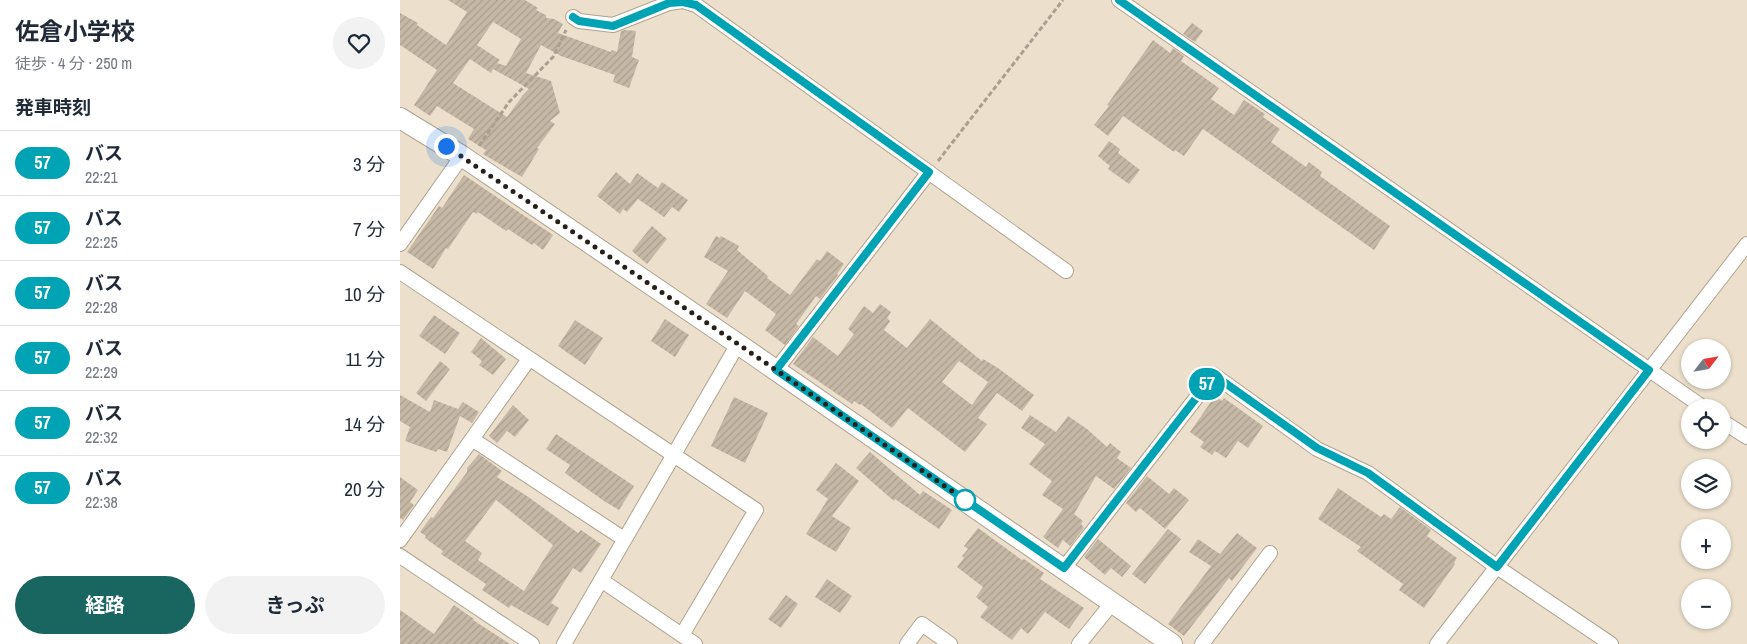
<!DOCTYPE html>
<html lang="ja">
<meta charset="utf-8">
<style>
body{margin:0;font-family:"Archivo Narrow","Noto Sans JP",sans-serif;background:#f2f2f3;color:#1f2937;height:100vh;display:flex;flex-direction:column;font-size:19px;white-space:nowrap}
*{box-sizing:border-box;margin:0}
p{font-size:16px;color:#747a83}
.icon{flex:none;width:28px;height:28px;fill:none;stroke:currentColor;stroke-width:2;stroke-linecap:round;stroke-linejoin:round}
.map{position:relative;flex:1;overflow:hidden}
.side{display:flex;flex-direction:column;background:#fff;width:400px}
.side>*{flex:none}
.badge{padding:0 10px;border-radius:16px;font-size:18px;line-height:32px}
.needle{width:32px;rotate:59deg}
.controls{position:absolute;left:1281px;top:339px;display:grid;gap:10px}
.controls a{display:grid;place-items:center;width:50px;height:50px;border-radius:50%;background:#fff;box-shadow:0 1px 4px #0004;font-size:25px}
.you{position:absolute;width:25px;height:25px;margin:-12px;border:4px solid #fff;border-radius:50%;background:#1a73e8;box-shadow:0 0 0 8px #1a73e833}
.map>.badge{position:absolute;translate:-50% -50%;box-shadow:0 0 0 2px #fff}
h2{padding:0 15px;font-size:19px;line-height:45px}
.round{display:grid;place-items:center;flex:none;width:52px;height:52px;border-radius:26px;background:#f2f2f3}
.head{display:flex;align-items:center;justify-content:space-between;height:85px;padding:0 15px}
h1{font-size:24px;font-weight:700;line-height:38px}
.action{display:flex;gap:10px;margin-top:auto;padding:10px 15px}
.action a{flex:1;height:58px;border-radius:30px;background:#196560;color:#fff;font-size:20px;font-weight:700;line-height:58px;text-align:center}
.action a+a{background:#f2f2f3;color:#1f2937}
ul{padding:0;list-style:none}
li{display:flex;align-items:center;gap:15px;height:65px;padding:0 15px;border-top:1px solid #e0e1e3}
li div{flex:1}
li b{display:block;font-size:19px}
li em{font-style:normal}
li .badge{min-width:55px;font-weight:700;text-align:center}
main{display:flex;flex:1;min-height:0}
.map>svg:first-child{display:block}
.building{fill:url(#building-hatch);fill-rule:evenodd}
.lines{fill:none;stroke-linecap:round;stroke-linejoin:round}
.street-casing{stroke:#afa390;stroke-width:16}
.secondary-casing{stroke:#afa390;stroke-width:22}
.path{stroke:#aaa091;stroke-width:3;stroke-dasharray:5 2.5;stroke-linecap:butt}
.street{stroke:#fff;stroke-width:14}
.secondary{stroke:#fff;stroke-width:20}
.line-casing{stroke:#fff;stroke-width:11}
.line{stroke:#00a3b4;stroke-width:8}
.walk{stroke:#252019;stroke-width:5;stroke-dasharray:0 9}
.stop-dot{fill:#fff;stroke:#00a3b4;stroke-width:2.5}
</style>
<main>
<section class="side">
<div class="head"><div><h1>佐倉小学校</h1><p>徒歩 · 4 分 · 250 m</p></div><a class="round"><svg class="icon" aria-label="heart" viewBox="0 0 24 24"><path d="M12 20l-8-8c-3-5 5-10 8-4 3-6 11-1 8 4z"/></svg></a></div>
<h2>発車時刻</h2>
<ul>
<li><span class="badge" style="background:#00a3b4;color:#fff">57</span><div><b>バス</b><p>22:21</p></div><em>3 分</em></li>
<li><span class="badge" style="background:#00a3b4;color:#fff">57</span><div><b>バス</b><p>22:25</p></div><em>7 分</em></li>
<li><span class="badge" style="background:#00a3b4;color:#fff">57</span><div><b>バス</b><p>22:28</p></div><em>10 分</em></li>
<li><span class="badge" style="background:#00a3b4;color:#fff">57</span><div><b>バス</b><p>22:29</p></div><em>11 分</em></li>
<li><span class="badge" style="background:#00a3b4;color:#fff">57</span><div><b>バス</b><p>22:32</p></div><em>14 分</em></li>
<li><span class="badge" style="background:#00a3b4;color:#fff">57</span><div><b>バス</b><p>22:38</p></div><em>20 分</em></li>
</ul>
<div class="action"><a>経路</a><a>きっぷ</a></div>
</section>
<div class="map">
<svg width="1347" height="644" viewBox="0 0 1347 644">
<defs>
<pattern id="building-hatch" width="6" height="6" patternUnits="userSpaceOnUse" patternTransform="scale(1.25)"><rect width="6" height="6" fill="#c6b8a6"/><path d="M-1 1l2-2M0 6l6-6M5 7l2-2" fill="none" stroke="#aa9e8e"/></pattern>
</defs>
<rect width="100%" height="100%" fill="#ece0cc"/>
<path class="building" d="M48,0H125L138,8L136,10L146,15V18L154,19L163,24L158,33L211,52L212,50L217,52L221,31L225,30L236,31L232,57L239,60L229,88L213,82L215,75L161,56L141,45L126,73L151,81L160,113L150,121L155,124L137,148L139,149L122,177L83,154L86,150L68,139L74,129L37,106L30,116L14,105L37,70L0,45V13L18,23L17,25L46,45L67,12ZM93,22L121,39L106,66L97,63L100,60L77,45ZM70,59L91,73L93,69L129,89L123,95L107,117L53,83Z
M792,23L803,31L795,42L783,34Z
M753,40L770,53L773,48L784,56L781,61L819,88L811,99L834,115L844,100L865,114L863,117L880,129L871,142L906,167L909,162L922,172L920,176L990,226L974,250L803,129L784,156L775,150L774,152L723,116L708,136L694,125L709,106L707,105Z
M709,141L720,149L718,153L740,170L729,184L708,169L710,166L698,156Z
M216,172L230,184L237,173L258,188L262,182L288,200L279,212L272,207L264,217L238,199L227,212L223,209L220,214L197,196Z
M64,175L153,235L143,250L134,243L132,245L108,229L106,231L78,212L77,214L73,212L48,249L46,248L33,269L7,252L39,206L42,208Z
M252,226L267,239L247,264L232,251Z
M316,236L320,238L321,236L339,246L337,250L368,276L367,278L390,295L417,259L420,261L427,251L444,264L437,274L438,275L420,299L416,296L396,324L399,326L385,345L365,330L376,314L345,291L327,318L306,304L328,271L304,257Z
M480,304L491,312L487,318L490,321L484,330L507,348L530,319L582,361L583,359L598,368L634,395L622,411L597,393L578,418L587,424L565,452L508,408L492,428L461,404L460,405L454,401L452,404L393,364L413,337L438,356L454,334L448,329L464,306L473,313ZM559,361L588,382L572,405L542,382Z
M34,315L60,333L45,354L19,336Z
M265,319L289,335L275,357L251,341Z
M175,320L203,338L185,365L158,346Z
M81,338L106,359L93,375L79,365L82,361L71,352Z
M40,361L50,369L26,401L16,393Z
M0,395L30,412L34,400L58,409L63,402L79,412L72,423L60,416L47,452L38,449L36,452L5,441L10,427L0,421Z
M815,396L822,401L824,398L863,426L848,448L838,441L826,458L815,451L812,455L800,447L804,442L790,432Z
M334,397L368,413L345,463L311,446Z
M113,405L129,420L115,437L107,431L97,443L89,436Z
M630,415L656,432L668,416L687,429L707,447L710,443L721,452L717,458L731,468L714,489L696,476L674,514L683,521L681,524L684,528L670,546L663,540L658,548L643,537L663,509L642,495L652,481L629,464L645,444L621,428Z
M156,434L234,486L219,510L204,501L165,473L170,465L146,449Z
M470,452L520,495L523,491L552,510L539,529L495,499L494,501L456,468Z
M79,454L102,471L97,477L127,496L178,533L181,530L201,544L181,573L173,568L151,603L159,608L148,626L111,605L109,608L82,590L86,584L41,554L43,551L25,538L26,536L20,532L31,517L33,518L67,472V468ZM96,500L153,545L124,591L78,560L82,553L65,541Z
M436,463L459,481L432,516L451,528L436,552L406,534L428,499L416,490Z
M747,476L769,494L774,488L789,500L765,529L740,508L736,512L726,503Z
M0,477L18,490L10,502L14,505L3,520L0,518Z
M938,488L981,517L984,514L991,519L1000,507L1031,530L1027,536L1057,558L1054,563L1055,564L1024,608L999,590L1003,584L957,551L961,547L918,519Z
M578,528L622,560L624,559L644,573L640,579L684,608L669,629L645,612L628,634L621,628L612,640L580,617L588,607L576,597L583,587L557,567L564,558L562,556L568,549L564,546Z
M768,529L781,539L745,584L732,574Z
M837,533L857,548L832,581L829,578L784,636L768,624L811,566L789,552L798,539L820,554Z
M698,539L731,566L722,577L711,568L705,575L684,557Z
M427,579L452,596L440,613L415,597Z
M386,595L398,604L381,628L368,619Z
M54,605L74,619L73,620L110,644H0V610L34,634Z"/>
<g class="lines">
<defs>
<path id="street" d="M719,0L1304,408
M173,17L179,21L213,25L269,3L283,1L296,5L666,271
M0,244L62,156
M0,272L356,510L282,635
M376,370L529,172
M1322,421L1347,437
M72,439L224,539
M0,540L129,359
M0,556L132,644
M664,568L814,375L917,449L968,473L1097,567L1211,644
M201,580L295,644
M164,644L338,344
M507,644L522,624L550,644
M679,644L713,602
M802,644L870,553
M1037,644L1347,244"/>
<path id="secondary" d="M0,118L62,156L338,344L772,644"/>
</defs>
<use href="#street" class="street-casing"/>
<use href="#secondary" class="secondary-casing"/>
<path class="path" d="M79,146L109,102L153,57L166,30
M538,161L663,0"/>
<use href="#street" class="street"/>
<use href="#secondary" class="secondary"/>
</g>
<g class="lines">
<defs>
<path id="line" d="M173,17L179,21L213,26L269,3L283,2L296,5L529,172L376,370L664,568L814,375L917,448L968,473L1097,567L1249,370L719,0"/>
</defs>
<use href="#line" class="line-casing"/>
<use href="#line" class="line"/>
<path class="walk" d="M46,146L338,344L568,502L565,500"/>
</g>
<circle class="stop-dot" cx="565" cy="500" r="10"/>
</svg>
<div class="controls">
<a><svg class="needle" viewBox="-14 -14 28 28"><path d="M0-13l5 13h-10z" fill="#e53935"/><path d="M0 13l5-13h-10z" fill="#747a83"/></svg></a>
<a><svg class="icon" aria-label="locate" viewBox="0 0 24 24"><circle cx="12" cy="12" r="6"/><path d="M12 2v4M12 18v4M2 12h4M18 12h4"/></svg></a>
<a><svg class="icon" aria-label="layers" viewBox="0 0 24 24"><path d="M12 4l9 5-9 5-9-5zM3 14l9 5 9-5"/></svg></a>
<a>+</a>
<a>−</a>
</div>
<div class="you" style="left:46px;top:146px"></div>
<b class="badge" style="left:807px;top:384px;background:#00a3b4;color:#fff">57</b>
</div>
</main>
